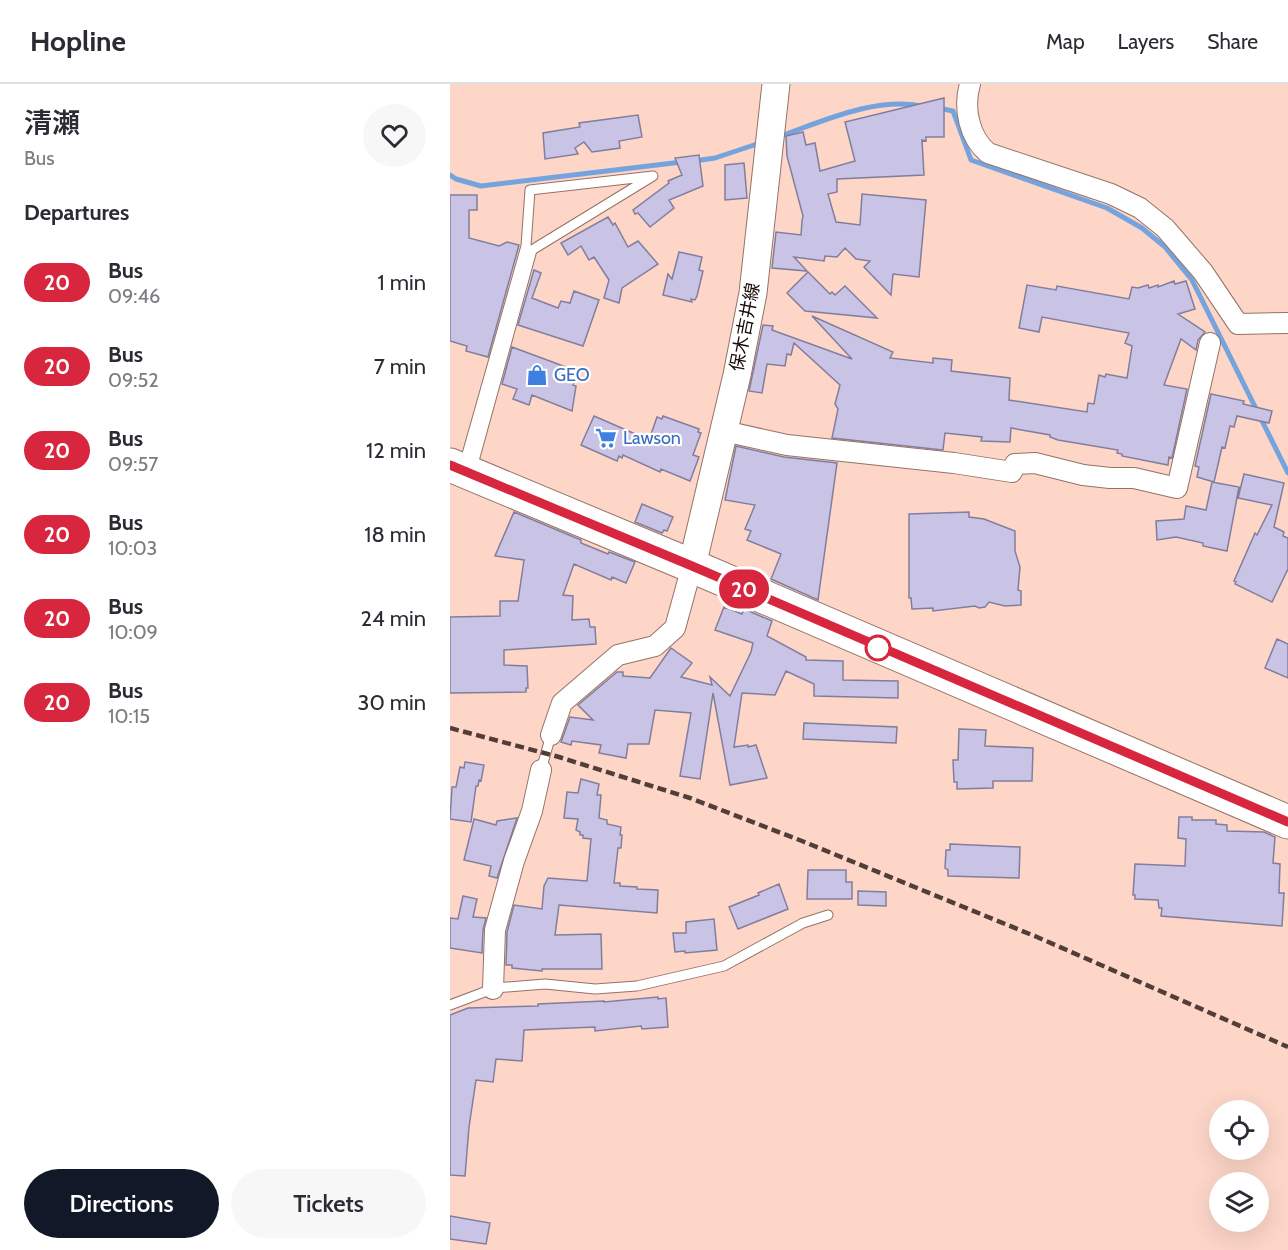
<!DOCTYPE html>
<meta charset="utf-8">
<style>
body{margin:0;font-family:Cabin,"Noto Sans JP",sans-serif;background:#f7f7f7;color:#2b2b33;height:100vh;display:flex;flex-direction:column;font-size:22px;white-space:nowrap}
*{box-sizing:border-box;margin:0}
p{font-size:20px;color:#7c7c81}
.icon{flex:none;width:33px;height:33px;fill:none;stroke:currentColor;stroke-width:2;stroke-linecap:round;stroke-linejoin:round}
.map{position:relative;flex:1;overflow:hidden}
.drawer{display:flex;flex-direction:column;background:#fff;width:450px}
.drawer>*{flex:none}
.badge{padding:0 12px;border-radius:20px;font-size:21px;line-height:39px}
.controls{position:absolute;left:759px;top:1016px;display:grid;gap:12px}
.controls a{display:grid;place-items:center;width:60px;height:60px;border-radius:50%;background:#fff;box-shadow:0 6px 24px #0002;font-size:30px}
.map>.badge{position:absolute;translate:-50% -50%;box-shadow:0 0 0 3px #fff}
h2{padding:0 24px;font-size:22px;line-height:54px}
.round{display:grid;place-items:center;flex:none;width:63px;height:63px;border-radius:32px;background:#f7f7f7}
.head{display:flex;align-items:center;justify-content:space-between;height:102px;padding:0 24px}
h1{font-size:28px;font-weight:600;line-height:45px}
.cta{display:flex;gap:12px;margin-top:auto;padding:12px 24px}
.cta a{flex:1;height:69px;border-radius:36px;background:#111827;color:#fff;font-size:24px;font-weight:600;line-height:69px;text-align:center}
.cta a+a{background:#f7f7f7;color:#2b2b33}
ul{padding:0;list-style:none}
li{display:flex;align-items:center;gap:18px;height:84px;padding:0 24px}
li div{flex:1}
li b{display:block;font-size:22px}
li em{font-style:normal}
li .badge{min-width:66px;font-weight:700;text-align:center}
header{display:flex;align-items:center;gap:36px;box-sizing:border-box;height:84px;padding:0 30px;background:#fff;border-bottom:2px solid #e1e1e2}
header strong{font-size:28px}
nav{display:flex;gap:33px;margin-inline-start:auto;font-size:21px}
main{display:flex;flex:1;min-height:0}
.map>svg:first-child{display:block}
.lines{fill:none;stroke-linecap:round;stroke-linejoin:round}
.stream{stroke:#74a3dd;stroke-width:5}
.building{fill:#c9c4e6;stroke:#837d9d;stroke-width:1.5}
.service-casing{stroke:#957266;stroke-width:11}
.minor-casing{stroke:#957266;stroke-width:22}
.secondary-casing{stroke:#957266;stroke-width:29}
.trunk-casing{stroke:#957266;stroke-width:35}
.service{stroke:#fff;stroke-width:9}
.minor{stroke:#fff;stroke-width:20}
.secondary{stroke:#fff;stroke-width:27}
.trunk{stroke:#fff;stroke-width:33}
.rail{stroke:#513e38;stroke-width:4.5;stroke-dasharray:9 4.5;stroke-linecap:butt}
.line-casing{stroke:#fff;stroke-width:14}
.line{stroke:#d7263d;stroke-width:9}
.stop-dot{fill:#fff;stroke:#d7263d;stroke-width:3}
.labels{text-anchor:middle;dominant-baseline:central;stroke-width:4.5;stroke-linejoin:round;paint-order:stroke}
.street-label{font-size:18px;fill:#150905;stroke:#fff}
.shop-label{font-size:18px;fill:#366cbe;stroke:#fff;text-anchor:start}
</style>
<header>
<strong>Hopline</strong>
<nav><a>Map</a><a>Layers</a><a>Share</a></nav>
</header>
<main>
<section class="drawer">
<div class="head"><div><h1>清瀬</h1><p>Bus</p></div><a class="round"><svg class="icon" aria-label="heart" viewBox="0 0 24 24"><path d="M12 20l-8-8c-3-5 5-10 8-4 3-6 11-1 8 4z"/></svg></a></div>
<h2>Departures</h2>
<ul>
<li><span class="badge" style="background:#d7263d;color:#fff">20</span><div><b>Bus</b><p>09:46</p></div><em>1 min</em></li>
<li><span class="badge" style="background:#d7263d;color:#fff">20</span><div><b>Bus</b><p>09:52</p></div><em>7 min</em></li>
<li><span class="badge" style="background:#d7263d;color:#fff">20</span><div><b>Bus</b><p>09:57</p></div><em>12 min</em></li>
<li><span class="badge" style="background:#d7263d;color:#fff">20</span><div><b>Bus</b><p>10:03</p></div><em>18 min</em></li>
<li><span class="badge" style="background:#d7263d;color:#fff">20</span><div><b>Bus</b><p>10:09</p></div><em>24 min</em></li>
<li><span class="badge" style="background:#d7263d;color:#fff">20</span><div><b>Bus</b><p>10:15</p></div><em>30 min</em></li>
</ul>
<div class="cta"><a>Directions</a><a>Tickets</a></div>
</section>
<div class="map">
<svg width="838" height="1166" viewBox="0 0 838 1166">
<rect width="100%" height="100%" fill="#fdd6c8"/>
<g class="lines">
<path class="stream" d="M488,24L503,27L521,76L657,124L692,144L715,163L742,196L838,389
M328,53C373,37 424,13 472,22
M244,77L265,74L310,59
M0,91L6,95L31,102L232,78"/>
</g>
<path class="building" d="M494,14V53H476V57L472,56L474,91L387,95V108L378,110L386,138L410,141L412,110L476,116L469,193L443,190L441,211L414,183L420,177L406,175L395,164L387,173L375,172L374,177L344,173L357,187L322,184L326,148L351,151L352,137L353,132L337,72L336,52L353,48L356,61L365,59L370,87L405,77L395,38Z
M188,31L192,53L169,57L170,64L142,68L134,58L125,64L128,70L95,75L93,49L130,43L129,39Z
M249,71L253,102L219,116L224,124L200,143L188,129L185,130L183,126L219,99L218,97L232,91L225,74Z
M294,79L297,114L275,116V81Z
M0,111H27V126H19V154L49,162L57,158L69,161L38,273L16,267L17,262L0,257Z
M158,133L163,141L165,139L178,163L188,157L208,180L172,204L169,219L154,214L159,196L144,173L139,176L131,162L118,171L111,159Z
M229,168L252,173L249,186L253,187L247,212L245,216L241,215L242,218L213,211L218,190L222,195Z
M84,186L91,189L82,214L108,224L111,217L120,219L124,207L149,216L133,262L68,241Z
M358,188L380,210L382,208L385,211L395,202L427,234L355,227L337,209Z
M724,197L725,200L736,197L745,225L728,230L755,248L748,256L746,266L731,255L714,301L737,305L722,374L719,373L718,381L672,372V370L667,369L668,366L608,356L600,353V351L561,344L560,358L531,357L532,353L495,349L493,366L382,354L388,325L385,320L390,301L344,259L341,271L337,270L335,282L317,280L312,309L299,307L313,241L323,242L322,246L402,275L362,232L443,268L440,274L483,279V274L502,276L501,287L560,294L559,316L637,328L638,319L644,320L649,291L655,293L656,290L677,294L682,262L675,259L679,249L592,233L589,248L569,244L577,201L606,206L607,202L679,215L682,203L688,204L698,201L699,204L708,201V203Z
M62,263L124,286L121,295L125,297L123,301L126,302L122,327L82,311L79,321L63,315L67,305L52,300Z
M761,310L794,317L793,320L822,327L819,339L787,332L784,343L780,342L775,364L772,363L764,398L747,393L749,383L745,382Z
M144,332L199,356L207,333L212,335L213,332L249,345L248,348L251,349L243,371L249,373L240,397L211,385L210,388L173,371L172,374L169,372L167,377L131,361Z
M286,362L334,373L387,379L368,516L321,495L331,470L297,456L301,447L295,445L305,421L275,416Z
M794,390L834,399L824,443L834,448L833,452L838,454V485L822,518L785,500L786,498L784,497L805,449L807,451L822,421L788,414Z
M762,398L789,403L777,467L753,462V459L726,453L707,456L706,437L734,435L736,422L756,426Z
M192,420L223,433L217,447L214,446L212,449L185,438Z
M64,428L131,456V459L158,470L159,468L185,478L176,499L162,493L161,496L124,480L113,511L123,512L122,536L139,535L140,543H145L146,560L54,566V581L77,582L78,604H76V608L0,609V533L50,532V517H68L74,476L45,472Z
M519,428V433L534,435L565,447V467L570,483L568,506L571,507V521L555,522L539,518L535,523L529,524L525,522L483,527V524L462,525L461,514H459V430Z
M274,523L292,530L294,525L322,537L317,552L356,573V576L393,577V596L448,597V614L364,612V600L336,587L325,611L292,609L284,663L298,661V663L306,661L317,694L280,701L263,609L250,695L230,692L241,629L205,626L199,660H178L176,674L149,669L151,661L122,657L121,661L111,658L120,633L143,636L128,621L167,588H173V592L200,594L221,564L242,579L231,593L262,601L260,593L280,612L301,568L303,559L265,546Z
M827,555L838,560V594L815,584Z
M354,639L447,643L446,659L353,655Z
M509,645L536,646L535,662L583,664L582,697H543V704L507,705V698H504L503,676H508Z
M15,678L34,681L31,697L29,696L28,702H26L21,738L0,735L2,703H6L10,683L14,684Z
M131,695L149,700L147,711H151L149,734L157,736V740L171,743L170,751H172L171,764H168L164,799H170V802L187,803V805L208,806L207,829L109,821L105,851L151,850L152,885H92V887L62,884V881H56L57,848L64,821L92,825L94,802L98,794L137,797L141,755L133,754V751H130V748L126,746L128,735L114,734L117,708L128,709Z
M729,733H742V736H766V740L777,741V747L814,748L825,753L823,779L830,780L829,809H834L832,842L711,832L712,824H709L708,816L685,815V811H683L685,780L735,782L736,755L728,754Z
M67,734L47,794L39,792L41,782L14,776L24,735L46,741L47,737Z
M500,760L570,763L569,794L498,792V786L495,784L496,766H500Z
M358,786H396V798H402V815H357Z
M329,800L338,825L288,845L279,823L309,811L308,809Z
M408,807L436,808V822L408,821Z
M13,812L27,815L23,833L36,834L33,846L32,869L0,864V834L8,835Z
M264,835L267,866L235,869V867L225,868L223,849H236V838Z
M208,913V915L216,914L218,943L192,945L191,942L145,947V943L74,946L72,977L46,975L43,998L26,996L19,1043L15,1092L0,1091V931L18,924L88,922V920L154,917V918Z
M0,1132L40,1139L36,1160L0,1155Z"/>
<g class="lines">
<defs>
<path id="service" d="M14,381L76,162L80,106L203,92L82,166L22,384
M91,686L101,651
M0,921L45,904L95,900L145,905L187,902L274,882L353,839L378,831"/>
<path id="minor" d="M520,0C513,24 519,53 538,69L661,110L690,124L715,144L753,188L788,240L838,239
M274,347L337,361L504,379L562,388L565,380L585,379L633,391L660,394H684L727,404L760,259
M101,651L112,619L168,571L205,562L225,544L242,482
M43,905L45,846L64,777L82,727L91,686"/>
<path id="secondary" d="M242,482L287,291L303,209L326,0"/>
<path id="trunk" d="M0,381L242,482L838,738"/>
</defs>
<use href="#service" class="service-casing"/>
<use href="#minor" class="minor-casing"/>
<use href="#secondary" class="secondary-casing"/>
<use href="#trunk" class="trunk-casing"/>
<use href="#service" class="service"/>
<use href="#minor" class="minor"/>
<use href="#secondary" class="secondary"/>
<use href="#trunk" class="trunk"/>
<path class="rail" d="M0,644L109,673L240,714L352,757L587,853L838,963"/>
</g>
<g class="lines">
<defs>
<path id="line" d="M0,381L242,482L838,738"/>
</defs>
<use href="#line" class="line-casing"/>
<use href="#line" class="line"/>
</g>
<defs>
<symbol id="shop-bare" viewBox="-9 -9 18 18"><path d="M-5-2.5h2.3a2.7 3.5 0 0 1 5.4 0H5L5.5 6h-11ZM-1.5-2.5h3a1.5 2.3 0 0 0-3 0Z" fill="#3f7fe0" stroke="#fff" stroke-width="2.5" paint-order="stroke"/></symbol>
<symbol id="supermarket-bare" viewBox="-9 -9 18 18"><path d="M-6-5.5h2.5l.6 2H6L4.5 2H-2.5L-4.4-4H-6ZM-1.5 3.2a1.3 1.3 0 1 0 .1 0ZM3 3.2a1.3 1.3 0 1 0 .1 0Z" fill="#3f7fe0" stroke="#fff" stroke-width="2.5" paint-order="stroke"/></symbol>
</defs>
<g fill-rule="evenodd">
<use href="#shop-bare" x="72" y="276" width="30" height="30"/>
<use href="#supermarket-bare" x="141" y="339" width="30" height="30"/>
</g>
<circle class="stop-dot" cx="428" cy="564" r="12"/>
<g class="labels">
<g class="street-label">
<text transform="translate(295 243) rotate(-79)">保木吉井線</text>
</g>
<g class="shop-label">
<text x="104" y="291">GEO</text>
<text x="173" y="354">Lawson</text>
</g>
</g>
</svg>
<div class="controls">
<a><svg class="icon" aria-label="locate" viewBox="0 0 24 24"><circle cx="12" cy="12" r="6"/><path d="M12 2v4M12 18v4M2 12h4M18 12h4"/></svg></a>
<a><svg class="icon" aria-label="layers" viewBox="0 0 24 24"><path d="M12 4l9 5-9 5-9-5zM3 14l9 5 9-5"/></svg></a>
</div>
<b class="badge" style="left:294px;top:505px;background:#d7263d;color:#fff">20</b>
</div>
</main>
